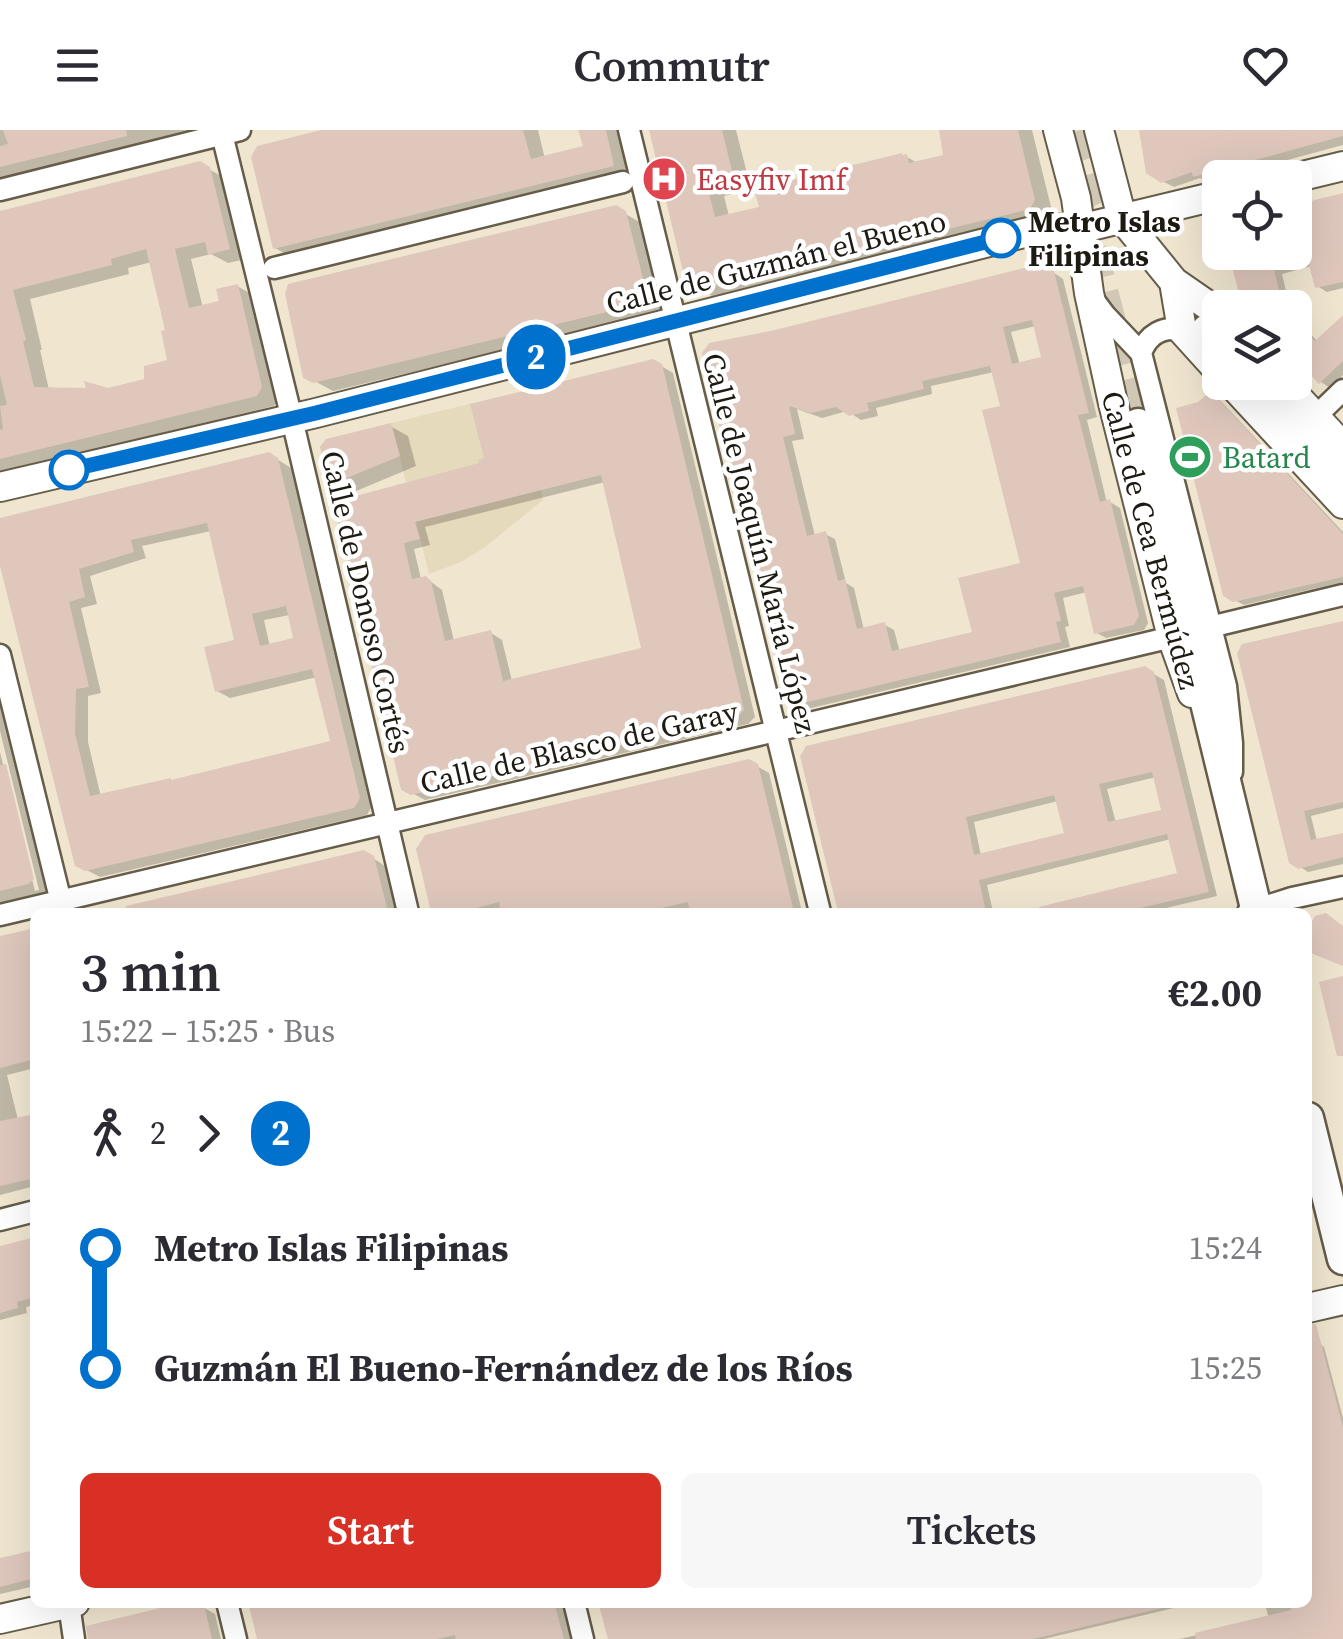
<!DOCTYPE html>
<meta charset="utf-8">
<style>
body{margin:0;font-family:"Source Serif 4",serif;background:#f7f7f7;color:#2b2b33;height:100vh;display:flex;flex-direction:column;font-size:38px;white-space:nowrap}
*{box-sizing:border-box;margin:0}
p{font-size:32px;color:#7c7c81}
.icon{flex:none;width:55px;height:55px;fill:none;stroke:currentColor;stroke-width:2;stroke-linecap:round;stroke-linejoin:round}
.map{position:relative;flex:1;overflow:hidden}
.drawer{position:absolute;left:30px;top:778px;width:1282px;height:700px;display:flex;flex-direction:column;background:#fff;border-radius:15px;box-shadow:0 10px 40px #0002}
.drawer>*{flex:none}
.badge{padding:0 20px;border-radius:32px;font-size:35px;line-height:65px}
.buttons{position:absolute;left:1202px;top:30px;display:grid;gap:20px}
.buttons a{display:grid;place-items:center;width:110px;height:110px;border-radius:15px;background:#fff;box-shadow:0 10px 40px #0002;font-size:50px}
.map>.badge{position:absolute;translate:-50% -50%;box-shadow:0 0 0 5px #fff}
.legs{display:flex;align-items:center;gap:15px;height:110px;padding:0 50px;font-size:32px}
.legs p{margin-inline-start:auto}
.head{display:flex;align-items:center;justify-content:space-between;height:170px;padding:0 50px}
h1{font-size:55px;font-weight:600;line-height:75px}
.button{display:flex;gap:20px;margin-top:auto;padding:20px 50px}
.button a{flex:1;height:115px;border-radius:15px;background:#d93025;color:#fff;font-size:40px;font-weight:600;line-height:115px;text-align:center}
.button a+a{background:#f7f7f7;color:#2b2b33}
ul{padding:0 50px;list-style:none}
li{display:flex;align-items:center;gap:35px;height:120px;font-size:38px}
li i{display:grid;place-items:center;width:15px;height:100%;margin:0 12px;background:currentColor}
li i::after{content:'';width:25px;height:25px;margin:-12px;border:8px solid;border-radius:50%;background:#fff}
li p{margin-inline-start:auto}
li:first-child i{background:linear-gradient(#0000 50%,currentColor 0)}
li:last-child i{background:linear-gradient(currentColor 50%,#0000 0)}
header{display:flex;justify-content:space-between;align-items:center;height:130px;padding:0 50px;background:#fff;font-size:45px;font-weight:600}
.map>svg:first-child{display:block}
.built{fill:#e6dabd}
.shadow{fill:#0003;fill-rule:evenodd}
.building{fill:#dfc7bc;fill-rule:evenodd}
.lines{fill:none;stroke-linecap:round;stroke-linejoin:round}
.primary-tunnel{stroke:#d0c7b4;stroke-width:30;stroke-dasharray:30 15;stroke-linecap:butt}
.street-casing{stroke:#655d4a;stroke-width:25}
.secondary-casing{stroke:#655d4a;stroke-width:32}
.primary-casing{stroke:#655d4a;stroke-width:35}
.street{stroke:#fff;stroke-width:20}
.secondary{stroke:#fff;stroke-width:28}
.primary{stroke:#fff;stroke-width:30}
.line-1-casing{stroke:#fff;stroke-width:22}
.line-1{stroke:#0072ce;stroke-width:15}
.stop-1-dot{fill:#fff;stroke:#0072ce;stroke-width:5}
.labels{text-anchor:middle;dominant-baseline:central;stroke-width:9;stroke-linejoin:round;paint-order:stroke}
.health-label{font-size:30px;fill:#be3a42;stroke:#fff;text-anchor:start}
.stop-label{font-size:30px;font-weight:bold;fill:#1d1a12;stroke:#fff;text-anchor:start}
.street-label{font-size:30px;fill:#1d1a12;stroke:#fff}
.leisure-label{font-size:30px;fill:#27864d;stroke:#fff;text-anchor:start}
</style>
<header><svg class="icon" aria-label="menu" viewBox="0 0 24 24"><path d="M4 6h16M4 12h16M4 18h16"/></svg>Commutr<svg class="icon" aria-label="heart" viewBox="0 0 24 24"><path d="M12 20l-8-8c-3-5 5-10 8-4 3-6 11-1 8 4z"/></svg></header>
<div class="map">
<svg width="1343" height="1509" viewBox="0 0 1343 1509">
<rect width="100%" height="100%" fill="#f0e6d0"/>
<path class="built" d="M502,266L504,281L541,358L543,370L484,418L461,432L429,444L391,293Z"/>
<path class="shadow" d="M0,0H205L0,50Z
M331,0H538L545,29L586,18L581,0H620L631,45L293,128L275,118Z
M652,0H736L751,59L724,66L729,86L762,79L907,27L919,34L946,27L941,0H1032L1052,81L1048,89L717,169L688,152Z
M1140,0H1343V15L1206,52L1200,48L1174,57L1162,51Z
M200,34L228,50L246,129L228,133L211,124L191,129L203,178L222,173L237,156L255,166L279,268L274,276L2,342L0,341V84ZM152,132L168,202L170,231L147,251L108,261L49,260L40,220H42L30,169L129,144L128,138Z
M1343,66V158L1327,162L1317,156L1312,136L1282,144L1290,178H1254L1243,169L1231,122H1295V78Z
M615,78L643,94L664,175L658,183L333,261L305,246Z
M1044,136L1063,149L1097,287L1087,290L1107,373L1110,372L1120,378L1148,493L1144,500L1106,508L1097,503L1087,462L1063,468L1069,496L1065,497L1070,517L807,579L788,567L705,224ZM1036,196L1044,229L1020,235L1011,202ZM994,242L1003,277L1023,435L975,504L900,522L894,500L885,495L864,500L854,458L846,453L835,409L825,404L815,406L792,311L804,309L797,279L822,288L847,281L861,290L878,286L876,278L932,264L931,256Z
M1295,187L1318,212L1343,188V245L1330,258L1321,252L1295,225Z
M653,231L673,243L755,587L748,594L425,670L403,658L336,374L482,335ZM605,352L644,519L512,551L502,510L491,503L454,511L442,460L426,448L421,449L414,419L430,415L425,397Z
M1211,264L1219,269L1343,402V452L1244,475L1225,465L1199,274Z
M390,296L408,306L416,336L349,364L332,354Z
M269,324L291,338L372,676L367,685L100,747L77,735L0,426V390ZM211,401L237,512L217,561L230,568L317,547L333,613L101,667L88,612V566L101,563L81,478L97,474L90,446L146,428L142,416ZM290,485L296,510L270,517L264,490Z
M1343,493V678L1311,686L1317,711L1343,705V734L1308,742L1291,731Z
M1145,539L1164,550L1217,766L1149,782H1026L1180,745L1171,709L987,755L993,782H840L803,627ZM1156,647L1164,681L1116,693L1107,659ZM1058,671L1067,705L981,726L974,692Z
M0,558L50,758L45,763L0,774V622L35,761L39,760L0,601Z
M748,631L769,643L802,782H693L692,779L676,782H433L418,720Z
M364,722L385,736L397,782H112Z
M35,800V938L7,945L18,990L35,986V1056L0,1065V808Z
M35,1109V1175L26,1177L27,1183L0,1190V1118Z
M1308,1128L1312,1144L1308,1153Z
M1310,1208L1324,1217L1343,1288V1509H1180L1269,1488L1264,1472H1308V1209Z
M35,1422V1456L0,1464V1431Z
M250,1472H568L578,1509H259Z
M601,1472H1199L1044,1509H610Z
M195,1473L215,1484L221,1509H89Z"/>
<path class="building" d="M3,0H126L127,6L0,37V16L8,14Z
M321,0H523L531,29L583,16L578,0H606L614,36L273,119L251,27L257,16Z
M649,0H722L734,49L707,56L715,87L759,77L754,59L902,23V25L907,24L909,33L943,25L939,0H1018L1035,70L1030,79L697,160L686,154Z
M1139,0H1343V6L1193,47L1192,42L1161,53L1146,43Z
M200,31L210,37L230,119L208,125L205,112L175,119L189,178L219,171L216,159L238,154L262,257L257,266L0,329V300L3,299L0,276L7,275L0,245V81ZM146,119L165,200L161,201L167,230L144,236V249L108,258L84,251L86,258L34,257L23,211L26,210L13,160L112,135L111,129Z
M1343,63V152L1315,158L1308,131L1274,139L1283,178H1252L1250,168L1241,171L1228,122H1295V75Z
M616,75L626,81L647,164L640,174L313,253L303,248L285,164L288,154Z
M1044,133L1054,141L1089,283L1078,285L1100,372L1110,369L1139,486L1134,495L1094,504L1083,456L1054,463L1061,491L1056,492L1061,512L795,575L785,569L702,223L709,213L775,200ZM1032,190L1041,227L1012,234L1003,197ZM990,236L1000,276L982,280L1020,433L958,448L972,502L892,521L885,492L857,499L845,449L838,451L826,401L807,406L783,307L795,304L789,276L811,283L836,277L849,286L869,281L867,273L924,259L922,251Z
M1343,185V231L1319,254L1295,228V189L1315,211Z
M653,229L662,234L744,580L736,588L411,665L401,660L333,372L479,333L478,330L484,328L470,274ZM601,345L641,518L503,551L491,500L445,511L431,451L426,446L412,449L404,413L420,409L415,392Z
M1211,261L1343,404V447L1233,472L1223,466L1176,278L1198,272Z
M391,293L400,326L330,355L320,317L326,309Z
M269,322L278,328L360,668L354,678L85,741L75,736L0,436V388ZM207,393L234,510L204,517L215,562L312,539L330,611L171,650V648L90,666L75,603L76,559L89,557L69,472L85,467L79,439L134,422L131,410ZM286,476L293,508L260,516L252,484Z
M1343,491V672L1304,681L1311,710L1343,703V727L1298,739L1289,733L1237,523L1242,514Z
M1145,536L1154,542L1209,762L1123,782H1039V777L1177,743L1167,704L979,750L986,782H838L800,626L806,616ZM1152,642L1161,680L1108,692L1099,654ZM1054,665L1064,703L974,725L966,687Z
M749,629L758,634L794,782H690L688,772L644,782H501L499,772L461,782H431L416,719L425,705Z
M6,634L34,749L28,754L0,761V635Z
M364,720L374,726L388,782H126V776Z
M1326,783L1343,796V836L1308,822V798L1315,786Z
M35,798V929L0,938V806Z
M1343,846V926H1337L1319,852Z
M35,984V1048L0,1056V991Z
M35,1107V1167L17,1172L18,1178L0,1183V1116Z
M1316,1194L1343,1297V1509H1196L1195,1503L1291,1480L1290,1472H1308V1195Z
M35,1420V1448L0,1457V1428Z
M185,1472H199L204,1475L212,1509H88L86,1496Z
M248,1472H554L564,1509H456L455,1505L437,1509H257Z
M598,1472H1161L1162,1478L1033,1509H608Z"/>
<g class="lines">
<path class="primary-tunnel" d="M1080,0L1098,57L1120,100
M1092,119L1138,294"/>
<defs>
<path id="street" d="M221,0L292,289L408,782
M629,0L820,782
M0,60L240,0
M274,138L623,52
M1093,169L1105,185L1141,223
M1182,200C1163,196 1148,204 1141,223L1226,556L1232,613V642
M1315,287L1343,260
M1210,497L1343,465
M0,525L63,780
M1248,782L1292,768L1343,757
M0,785L1172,507
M0,1090L35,1081
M227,1472L236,1509
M574,1472L583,1509
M69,1474L74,1509"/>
<path id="secondary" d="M1058,0L1076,68L1089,163L1113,273L1172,507L1192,563
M1099,0L1122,88L1174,152L1213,179L1220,186
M1294,48L1343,36
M1174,152L1182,200L1220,242
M1230,252L1343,374
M1283,252L1343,317
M0,357L316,283L1044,98L1079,99L1220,65
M1308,1178L1343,1170
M0,1489L75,1472"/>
<path id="primary" d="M1207,200L1220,214
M1255,252L1343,347
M1138,294L1257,782
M1308,988L1343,1129"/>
</defs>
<use href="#street" class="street-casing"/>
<use href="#secondary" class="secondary-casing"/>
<use href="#primary" class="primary-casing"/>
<use href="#street" class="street"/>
<use href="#secondary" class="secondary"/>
<use href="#primary" class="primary"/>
</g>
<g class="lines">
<defs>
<path id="line-1" d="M69,340L316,283L1001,108"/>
</defs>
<use href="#line-1" class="line-1-casing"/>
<use href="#line-1" class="line-1"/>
</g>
<defs>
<symbol id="hospital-disc" viewBox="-11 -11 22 22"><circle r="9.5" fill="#e0444e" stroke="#fff"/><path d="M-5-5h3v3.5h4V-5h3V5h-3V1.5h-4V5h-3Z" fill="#fff"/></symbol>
<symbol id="stadium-disc" viewBox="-11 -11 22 22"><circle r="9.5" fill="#2e9e5b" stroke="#fff"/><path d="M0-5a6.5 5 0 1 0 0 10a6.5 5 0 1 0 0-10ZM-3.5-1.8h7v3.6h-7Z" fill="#fff"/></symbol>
</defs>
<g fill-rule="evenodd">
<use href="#hospital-disc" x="639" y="24" width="50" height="50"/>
<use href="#stadium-disc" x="1165" y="302" width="50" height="50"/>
</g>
<g class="stop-1-dot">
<circle cx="1001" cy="108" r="18"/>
<circle cx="69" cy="340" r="18"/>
</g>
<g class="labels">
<g class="health-label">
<text x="696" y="49">Easyfiv Imf</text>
</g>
<g class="stop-label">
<text x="1028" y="91">Metro Islas<tspan x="1028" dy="34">Filipinas</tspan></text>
</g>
<g class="street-label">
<text transform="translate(776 132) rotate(-14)">Calle de Guzmán el Bueno</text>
<text transform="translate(1151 410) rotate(75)">Calle de Cea Bermúdez</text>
<text transform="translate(760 413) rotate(76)">Calle de Joaquín María López</text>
<text transform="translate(366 472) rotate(77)">Calle de Donoso Cortés</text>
<text transform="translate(579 617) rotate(-13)">Calle de Blasco de Garay</text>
</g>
<g class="leisure-label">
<text x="1222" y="327">Batard</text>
</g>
</g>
</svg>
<div class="buttons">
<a><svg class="icon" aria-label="locate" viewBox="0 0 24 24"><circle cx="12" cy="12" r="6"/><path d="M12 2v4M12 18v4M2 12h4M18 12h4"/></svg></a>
<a><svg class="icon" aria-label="layers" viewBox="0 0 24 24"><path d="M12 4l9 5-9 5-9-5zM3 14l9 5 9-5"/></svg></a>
</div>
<b class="badge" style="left:536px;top:227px;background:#0072ce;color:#fff">2</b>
<section class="drawer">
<div class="head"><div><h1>3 min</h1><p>15:22 – 15:25 · Bus</p></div><b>€2.00</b></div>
<div class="legs"><svg class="icon" aria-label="walk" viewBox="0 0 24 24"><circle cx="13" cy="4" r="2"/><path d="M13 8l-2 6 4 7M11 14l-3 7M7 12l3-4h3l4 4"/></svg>2<svg class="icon" aria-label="forward" viewBox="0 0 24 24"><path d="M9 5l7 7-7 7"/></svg><b class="badge" style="background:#0072ce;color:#fff">2</b></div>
<ul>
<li><i style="color:#0072ce"></i><b>Metro Islas Filipinas</b><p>15:24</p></li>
<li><i style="color:#0072ce"></i><b>Guzmán El Bueno-Fernández de los Ríos</b><p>15:25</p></li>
</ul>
<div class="button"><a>Start</a><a>Tickets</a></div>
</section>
</div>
